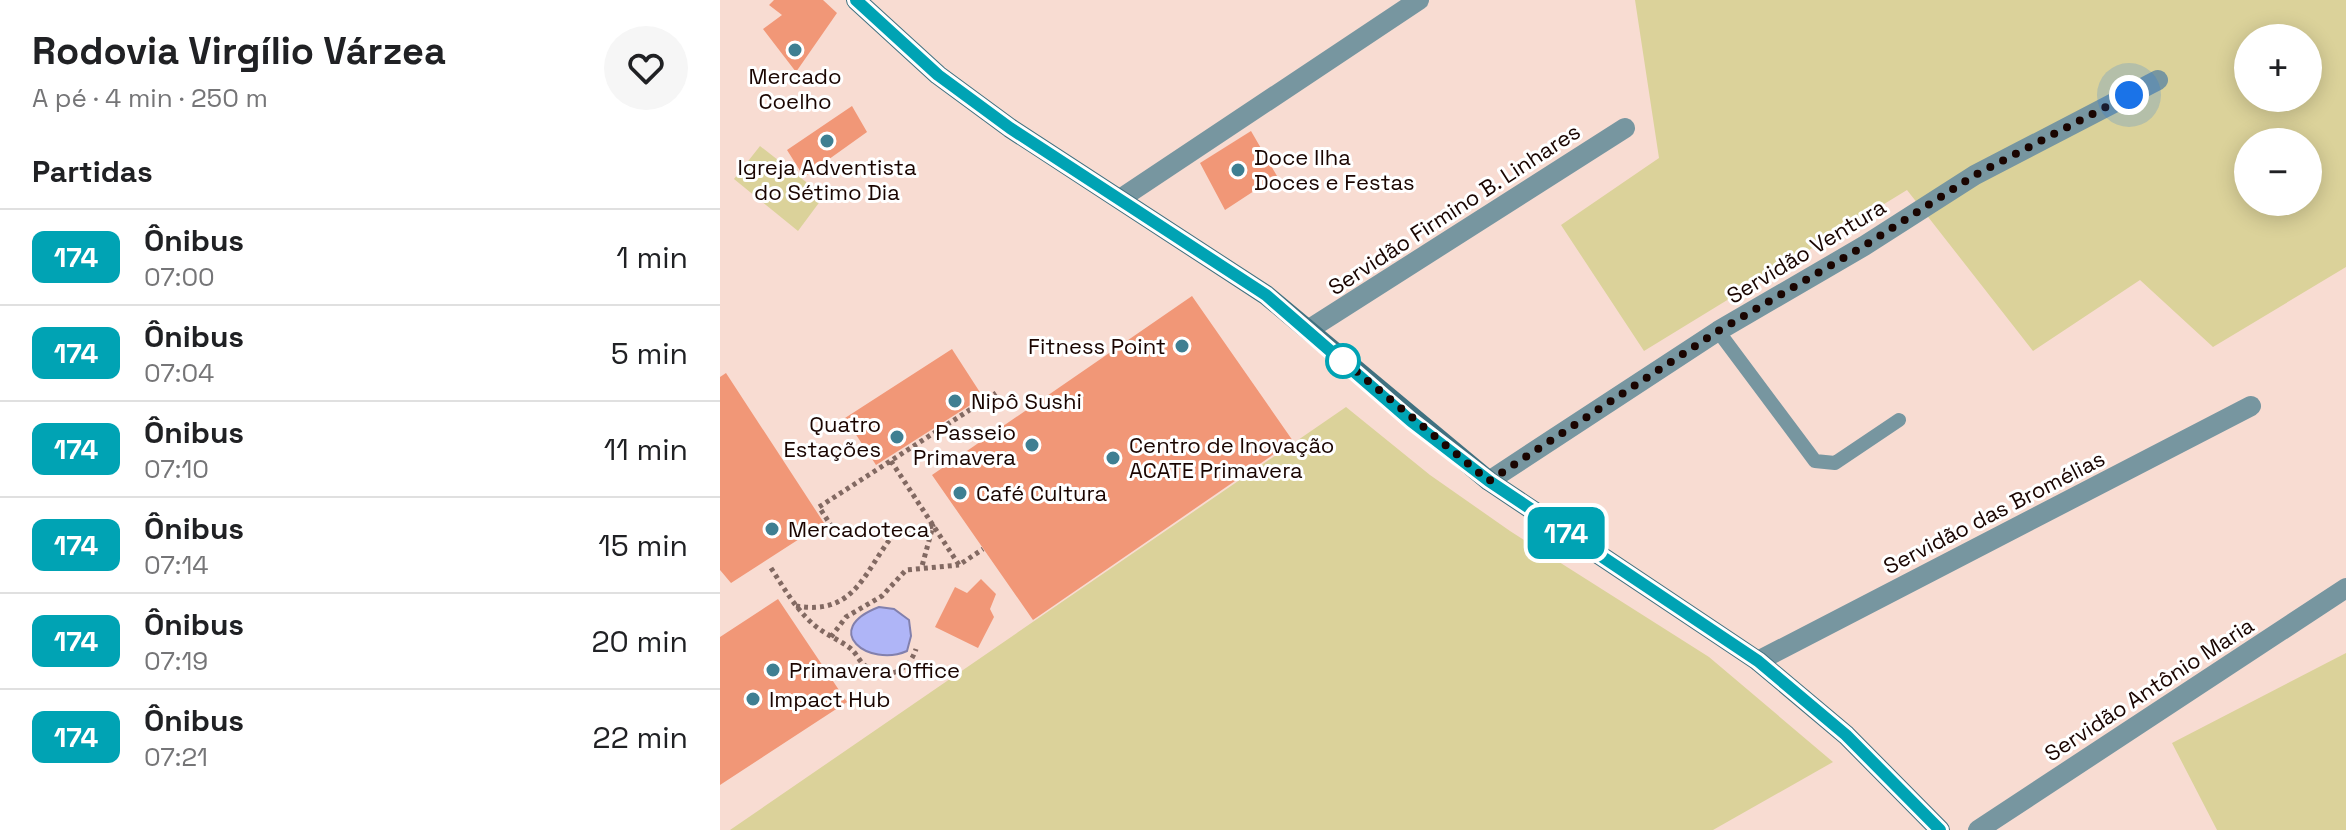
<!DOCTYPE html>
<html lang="pt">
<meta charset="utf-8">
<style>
body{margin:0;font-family:"Space Grotesk",sans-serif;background:#f6f6f6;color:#202124;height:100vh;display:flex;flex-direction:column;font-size:30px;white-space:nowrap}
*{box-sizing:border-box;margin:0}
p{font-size:26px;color:#757577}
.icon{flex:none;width:44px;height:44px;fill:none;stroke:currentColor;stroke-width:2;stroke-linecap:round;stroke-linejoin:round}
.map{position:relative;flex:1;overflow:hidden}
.side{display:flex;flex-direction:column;background:#fff;width:720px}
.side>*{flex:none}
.badge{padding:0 16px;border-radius:12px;font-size:28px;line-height:52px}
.tools{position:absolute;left:1514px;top:24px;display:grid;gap:16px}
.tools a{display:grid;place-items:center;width:88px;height:88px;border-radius:50%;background:#fff;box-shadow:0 4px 20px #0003;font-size:40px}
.you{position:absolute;width:40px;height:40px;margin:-20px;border:6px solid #fff;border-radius:50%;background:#1a73e8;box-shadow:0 0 0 12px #1a73e833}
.map>.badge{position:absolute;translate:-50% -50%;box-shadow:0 0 0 4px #fff}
h2{padding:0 32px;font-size:30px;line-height:72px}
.round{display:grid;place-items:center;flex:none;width:84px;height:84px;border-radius:42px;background:#f6f6f6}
.headline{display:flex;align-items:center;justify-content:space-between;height:136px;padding:0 32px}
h1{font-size:38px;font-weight:700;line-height:60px}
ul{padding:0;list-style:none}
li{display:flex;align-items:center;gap:24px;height:96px;padding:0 32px;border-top:2px solid #e0e0e0}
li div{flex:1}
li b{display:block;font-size:30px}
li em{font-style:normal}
li .badge{min-width:88px;font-weight:700;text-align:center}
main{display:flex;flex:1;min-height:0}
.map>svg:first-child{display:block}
.green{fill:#dbd29a;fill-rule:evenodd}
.water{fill:#afb5f7;stroke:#8280ad;stroke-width:2}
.building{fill:#f19777}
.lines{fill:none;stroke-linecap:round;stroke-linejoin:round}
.path{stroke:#826962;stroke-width:5;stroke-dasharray:4 4;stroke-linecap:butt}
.lane{stroke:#7796a0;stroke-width:14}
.street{stroke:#7796a0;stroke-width:20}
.secondary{stroke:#407180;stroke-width:20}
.line-casing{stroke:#fff;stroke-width:18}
.line{stroke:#00a3b4;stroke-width:12}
.walk{stroke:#1a0501;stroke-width:8;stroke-dasharray:0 14.4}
.poi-dot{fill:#3f7f92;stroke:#fff;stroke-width:3}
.stop-dot{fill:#fff;stroke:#00a3b4;stroke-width:4}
.labels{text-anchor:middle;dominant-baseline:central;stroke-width:6;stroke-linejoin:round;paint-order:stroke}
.poi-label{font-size:22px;fill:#1a0501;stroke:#fff;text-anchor:start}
.street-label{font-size:22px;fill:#1a0501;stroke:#fff}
</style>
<main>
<section class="side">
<div class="headline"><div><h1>Rodovia Virgílio Várzea</h1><p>A pé · 4 min · 250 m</p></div><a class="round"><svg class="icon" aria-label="heart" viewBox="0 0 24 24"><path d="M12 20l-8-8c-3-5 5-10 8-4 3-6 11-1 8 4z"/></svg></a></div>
<h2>Partidas</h2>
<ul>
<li><span class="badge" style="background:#00a3b4;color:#fff">174</span><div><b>Ônibus</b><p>07:00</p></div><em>1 min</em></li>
<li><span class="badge" style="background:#00a3b4;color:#fff">174</span><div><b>Ônibus</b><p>07:04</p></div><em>5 min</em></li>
<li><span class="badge" style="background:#00a3b4;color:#fff">174</span><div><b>Ônibus</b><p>07:10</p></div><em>11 min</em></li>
<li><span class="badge" style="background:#00a3b4;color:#fff">174</span><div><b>Ônibus</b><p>07:14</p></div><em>15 min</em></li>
<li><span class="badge" style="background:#00a3b4;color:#fff">174</span><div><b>Ônibus</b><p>07:19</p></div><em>20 min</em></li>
<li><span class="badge" style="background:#00a3b4;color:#fff">174</span><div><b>Ônibus</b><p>07:21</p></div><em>22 min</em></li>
</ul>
</section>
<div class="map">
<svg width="1626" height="830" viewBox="0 0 1626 830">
<rect width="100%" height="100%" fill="#f8dcd2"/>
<path class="green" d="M915,0H1626V267L1493,347L1420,280L1313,351L1187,190L924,351L841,225L939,158ZM1528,38H1588V98H1528ZM1528,142H1588V202H1528Z
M40,146L104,196L78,231L14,179Z
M626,407L710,475L790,531L989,657L1113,762L993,830H10Z
M1626,653V830H1497L1452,743Z"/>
<path class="water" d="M159,607L174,609L189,620L191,636L187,651C149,668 99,630 159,607Z"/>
<path class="building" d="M54,0H103L117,13L76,72L43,29L62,15L49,5Z
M132,106L147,132L84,177L67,150Z
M531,131L557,176L505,210L480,163Z
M472,296L573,441L313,620L212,475Z
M232,349L263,397L156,465L125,418Z
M6,373L104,523L11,583L0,570V377Z
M261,579L276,594L270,609L274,617L258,648L215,627L235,587L247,593Z
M58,599L127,702L0,785V637Z"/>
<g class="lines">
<path class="path" d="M171,461L239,565L263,549
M112,527L99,507L276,393
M51,568C64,588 75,608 93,624C104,634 118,639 130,648C135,652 138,658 142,663C163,682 188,674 196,649
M76,606C136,616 144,571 174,534L213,526L202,566
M111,637L126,617L162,596L186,570L239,565"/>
<path class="lane" d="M998,331L1095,461L1115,463L1179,420"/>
<path class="street" d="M400,199L699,0
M588,330L905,128
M769,481L998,331L1144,246L1255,175L1438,80
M1038,661L1531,406
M1258,830L1626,588"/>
<path class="secondary" d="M136,0L218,75L290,128L546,295L769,481L1038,661L1126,735L1220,830"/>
</g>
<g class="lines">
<defs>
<path id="line" d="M136,0L218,75L290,128L546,295L691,421L769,481L1038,661L1126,735L1220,830"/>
</defs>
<use href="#line" class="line-casing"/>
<use href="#line" class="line"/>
<path class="walk" d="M623,361L619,357L769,481L998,331L1144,246L1255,175L1409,95"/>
</g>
<g class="poi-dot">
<circle cx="75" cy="50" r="8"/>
<circle cx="107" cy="141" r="8"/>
<circle cx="518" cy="170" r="8"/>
<circle cx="462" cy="346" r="8"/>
<circle cx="235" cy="401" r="8"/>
<circle cx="177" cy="437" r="8"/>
<circle cx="312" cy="445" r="8"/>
<circle cx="393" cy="458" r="8"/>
<circle cx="240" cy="493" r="8"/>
<circle cx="52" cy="529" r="8"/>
<circle cx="53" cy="670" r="8"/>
<circle cx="33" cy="699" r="8"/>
</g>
<circle class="stop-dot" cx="623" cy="361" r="16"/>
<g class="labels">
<g class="poi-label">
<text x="75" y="76" text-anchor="middle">Mercado<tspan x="75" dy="25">Coelho</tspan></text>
<text x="534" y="157">Doce Ilha<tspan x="534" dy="25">Doces e Festas</tspan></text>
<text x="107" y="167" text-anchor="middle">Igreja Adventista<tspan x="107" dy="25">do Sétimo Dia</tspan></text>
<text x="446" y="346" text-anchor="end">Fitness Point</text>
<text x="251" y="401">Nipô Sushi</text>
<text x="161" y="424" text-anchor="end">Quatro<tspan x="161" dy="25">Estações</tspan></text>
<text x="296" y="432" text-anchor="end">Passeio<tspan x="296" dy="25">Primavera</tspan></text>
<text x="409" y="445">Centro de Inovação<tspan x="409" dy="25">ACATE Primavera</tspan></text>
<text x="256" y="493">Café Cultura</text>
<text x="68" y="529">Mercadoteca</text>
<text x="69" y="670">Primavera Office</text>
<text x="49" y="699">Impact Hub</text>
</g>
<g class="street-label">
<text transform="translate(734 209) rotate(-33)">Servidão Firmino B. Linhares</text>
<text transform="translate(1086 251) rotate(-31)">Servidão Ventura</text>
<text transform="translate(1274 512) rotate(-27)">Servidão das Bromélias</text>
<text transform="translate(1429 689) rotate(-33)">Servidão Antônio Maria</text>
</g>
</g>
</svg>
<div class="tools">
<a>+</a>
<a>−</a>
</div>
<div class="you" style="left:1409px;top:95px"></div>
<b class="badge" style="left:846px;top:533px;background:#00a3b4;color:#fff">174</b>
</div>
</main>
